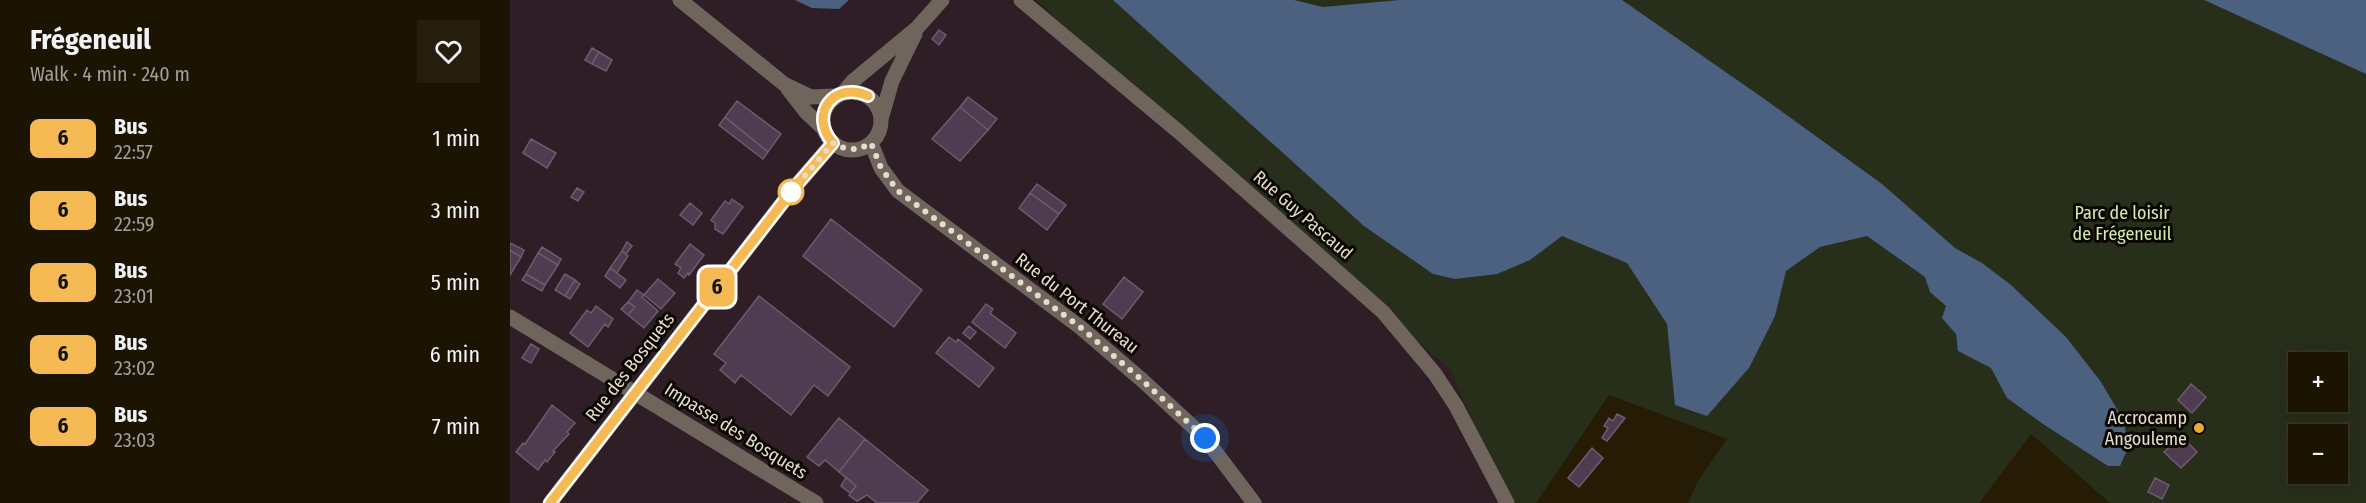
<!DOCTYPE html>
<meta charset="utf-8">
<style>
body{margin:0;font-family:"Fira Sans Condensed",sans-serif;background:#251d0d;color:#f1f3f6;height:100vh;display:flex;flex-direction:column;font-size:22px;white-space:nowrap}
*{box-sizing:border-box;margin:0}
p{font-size:20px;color:#a09e9a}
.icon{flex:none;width:33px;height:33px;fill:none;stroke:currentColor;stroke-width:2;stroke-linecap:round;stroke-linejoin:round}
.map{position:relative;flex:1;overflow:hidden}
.sheet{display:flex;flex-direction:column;background:#1c1403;width:510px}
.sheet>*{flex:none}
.badge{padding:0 12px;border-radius:9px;font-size:21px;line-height:39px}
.controls{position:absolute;left:1778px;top:352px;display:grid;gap:12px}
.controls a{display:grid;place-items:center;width:60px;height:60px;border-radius:0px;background:#1c1403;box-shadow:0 3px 15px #0003,0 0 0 2px #3a3325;font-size:30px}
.you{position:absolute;width:30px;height:30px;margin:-15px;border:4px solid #fff;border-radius:50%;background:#1a73e8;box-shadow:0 0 0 9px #1a73e833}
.map>.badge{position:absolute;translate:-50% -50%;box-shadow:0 0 0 3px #fff}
.round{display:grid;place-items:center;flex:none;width:63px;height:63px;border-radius:0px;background:#251d0d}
.summary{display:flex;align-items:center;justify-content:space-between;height:102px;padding:0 30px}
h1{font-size:28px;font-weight:700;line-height:45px}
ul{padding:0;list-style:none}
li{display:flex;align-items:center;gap:18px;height:72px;padding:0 30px}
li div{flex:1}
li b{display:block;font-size:22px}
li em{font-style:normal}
li .badge{min-width:66px;font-weight:700;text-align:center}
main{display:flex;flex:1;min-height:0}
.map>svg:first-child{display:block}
.industrial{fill:#2f1e26}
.green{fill:#272f1b;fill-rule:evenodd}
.water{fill:#4c6080}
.building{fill:#4f3c50;stroke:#6e5b6f;stroke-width:1.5}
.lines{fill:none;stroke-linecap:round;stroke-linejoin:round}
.minor{stroke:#6f655d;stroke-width:15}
.line-casing{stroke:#fff;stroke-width:14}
.line{stroke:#f5ba54;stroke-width:9}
.walk{stroke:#e4ddcf;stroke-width:6;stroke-dasharray:0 10.8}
.stop-dot{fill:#fff;stroke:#f5ba54;stroke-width:3}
.poi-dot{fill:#e2af34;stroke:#0b0701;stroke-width:2}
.labels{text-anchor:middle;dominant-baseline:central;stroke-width:6;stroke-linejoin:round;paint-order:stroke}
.park-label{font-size:18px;fill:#d4edad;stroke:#0b0701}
.street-label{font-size:18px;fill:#e4ddcf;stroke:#0b0701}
.poi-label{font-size:18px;fill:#e4ddcf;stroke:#0b0701;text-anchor:end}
</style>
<main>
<section class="sheet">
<div class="summary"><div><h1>Frégeneuil</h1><p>Walk · 4 min · 240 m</p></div><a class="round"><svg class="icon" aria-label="heart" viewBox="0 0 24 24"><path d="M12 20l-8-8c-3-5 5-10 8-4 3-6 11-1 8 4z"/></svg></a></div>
<ul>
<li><span class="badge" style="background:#f5ba54;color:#111">6</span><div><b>Bus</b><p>22:57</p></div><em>1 min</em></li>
<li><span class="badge" style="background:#f5ba54;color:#111">6</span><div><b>Bus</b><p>22:59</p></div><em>3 min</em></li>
<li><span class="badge" style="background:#f5ba54;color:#111">6</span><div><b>Bus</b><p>23:01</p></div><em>5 min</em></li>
<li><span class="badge" style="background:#f5ba54;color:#111">6</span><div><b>Bus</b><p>23:02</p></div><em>6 min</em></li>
<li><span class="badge" style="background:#f5ba54;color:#111">6</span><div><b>Bus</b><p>23:03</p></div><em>7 min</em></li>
</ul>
</section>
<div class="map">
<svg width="1856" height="503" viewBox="0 0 1856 503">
<rect width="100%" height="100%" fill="#261b04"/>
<path class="industrial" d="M0,0H524L675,120L940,370L998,503H0Z"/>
<path class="green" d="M526,0H1694L1856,74V503H1600L1521,434L1469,503H1178L1188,481L1217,439L1099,395L1026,503H998L940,370ZM1788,363H1827V402H1788ZM1788,435H1827V474H1788Z"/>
<path class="water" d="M285,0H339L329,9L302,8Z
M603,0H784L813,7L890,0H1112L1253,98L1372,184L1445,248L1472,263L1501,285L1556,337L1591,382L1614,421L1618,448L1610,466H1598L1533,424L1497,398L1481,368L1448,351L1446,334L1432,318L1436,306L1420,292L1415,277L1357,236L1310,247L1276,271L1265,316L1239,368L1197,416L1165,405L1157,324L1117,263L1052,236L1020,260L987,274L945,279L923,274L854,226Z
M1694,0H1856V74Z"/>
<path class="building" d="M429,30L436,35L429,45L422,39Z
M82,48L89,52L82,64L75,60Z
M89,52L102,60L96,71L82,64Z
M458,97L487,119L478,130L450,107Z
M227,101L271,134L258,152L215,117Z
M450,107L478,130L450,161L422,139Z
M215,117L258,152L253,159L209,125Z
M21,139L46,153L37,168L13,153Z
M527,184L556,205L549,214L520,193Z
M67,188L74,192L68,201L61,197Z
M520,193L549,214L537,230L509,208Z
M222,199L233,207L213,234L205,229V223L201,220L215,201L219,204Z
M180,203L192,213L183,225L170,215Z
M321,219L412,290L384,327L293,256Z
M117,242L122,246L116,254L112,251Z
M0,243L14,250L11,257L0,250Z
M180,244L194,255L179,275L178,273L174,278L168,273L171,268L165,264Z
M32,247L51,259L48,265L28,253Z
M0,250L11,257L0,275Z
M112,251L118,256L107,273L100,268Z
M28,253L48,265L35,285L16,274Z
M100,268L116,280L110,288L95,276Z
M16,274L35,285L32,291L12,280Z
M55,274L65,280L55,296L45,290Z
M614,277L633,292L612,319L593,304Z
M148,279L165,293L151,309L134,295Z
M65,280L70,284L60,299L55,296Z
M127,290L134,295L132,297L148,311L134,328L118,315L125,307L118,302Z
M249,296L340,367L318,396L304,385L281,415L231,375L225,383L210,370L216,363L204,354Z
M118,302L125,307L118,315L111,309Z
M476,304L483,309L480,313L506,333L495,348L462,322Z
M86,306L103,319L98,327L95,324L78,347L60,333L77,310L81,313Z
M459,326L466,332L460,339L453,333Z
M439,337L446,342L448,339L484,368L469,387L426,353Z
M21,344L29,349L21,363L12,358Z
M1681,384L1696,397L1682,413L1668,400Z
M42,405L65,423L57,432L59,434L43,451L45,452L37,462L35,460L28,470L6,452L13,443L15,444Z
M1107,414L1115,418L1097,441L1092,438L1098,428L1094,426L1099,418L1103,421Z
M329,418L355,439L329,472L315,460L309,466L297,457Z
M1671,436L1687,452L1671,468L1654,452Z
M355,439L418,490L407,503H367L357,495L347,501L339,495L346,486L329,472Z
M1082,448L1093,458L1069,487L1058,478Z
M336,477L346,486L340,493L331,486Z
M1645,478L1659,485L1652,499L1638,492Z"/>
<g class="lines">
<path class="minor" d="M170,0L274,84L301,97L325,96
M511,0L669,132L873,312L925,374L946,406L997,503
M278,89L296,112L313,128
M313 121a29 29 0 1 1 58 0a29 29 0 1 1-58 0Z
M333,93L343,81L407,28L432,0
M371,119L382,81L405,34
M361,143L371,168L388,191L570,327L632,380L695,438L744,503
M0,317L306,503
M40,503L284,188L323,143"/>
</g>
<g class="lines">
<defs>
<path id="line" d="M40,503L284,188L323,143C298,115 324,80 358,96"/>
</defs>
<use href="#line" class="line-casing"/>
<use href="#line" class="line"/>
<path class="walk" d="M281,192L323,143C337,151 348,151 361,143L371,168L388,191L570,327L632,380L695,438"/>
</g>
<circle class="stop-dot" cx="281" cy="192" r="12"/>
<circle class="poi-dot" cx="1689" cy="428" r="6"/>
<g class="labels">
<g class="park-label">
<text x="1612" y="213">Parc de loisir<tspan x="1612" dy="21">de Frégeneuil</tspan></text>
</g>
<g class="street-label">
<text transform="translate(793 215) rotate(41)">Rue Guy Pascaud</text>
<text transform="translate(567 303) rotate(38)">Rue du Port Thureau</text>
<text transform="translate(120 367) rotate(-52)">Rue des Bosquets</text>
<text transform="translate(226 431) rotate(32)">Impasse des Bosquets</text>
</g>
<g class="poi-label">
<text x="1677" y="418">Accrocamp<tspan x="1677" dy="21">Angouleme</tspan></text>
</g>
</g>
</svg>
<div class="controls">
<a>+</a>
<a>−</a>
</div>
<div class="you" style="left:695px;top:438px"></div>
<b class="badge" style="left:207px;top:287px;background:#f5ba54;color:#111">6</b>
</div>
</main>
